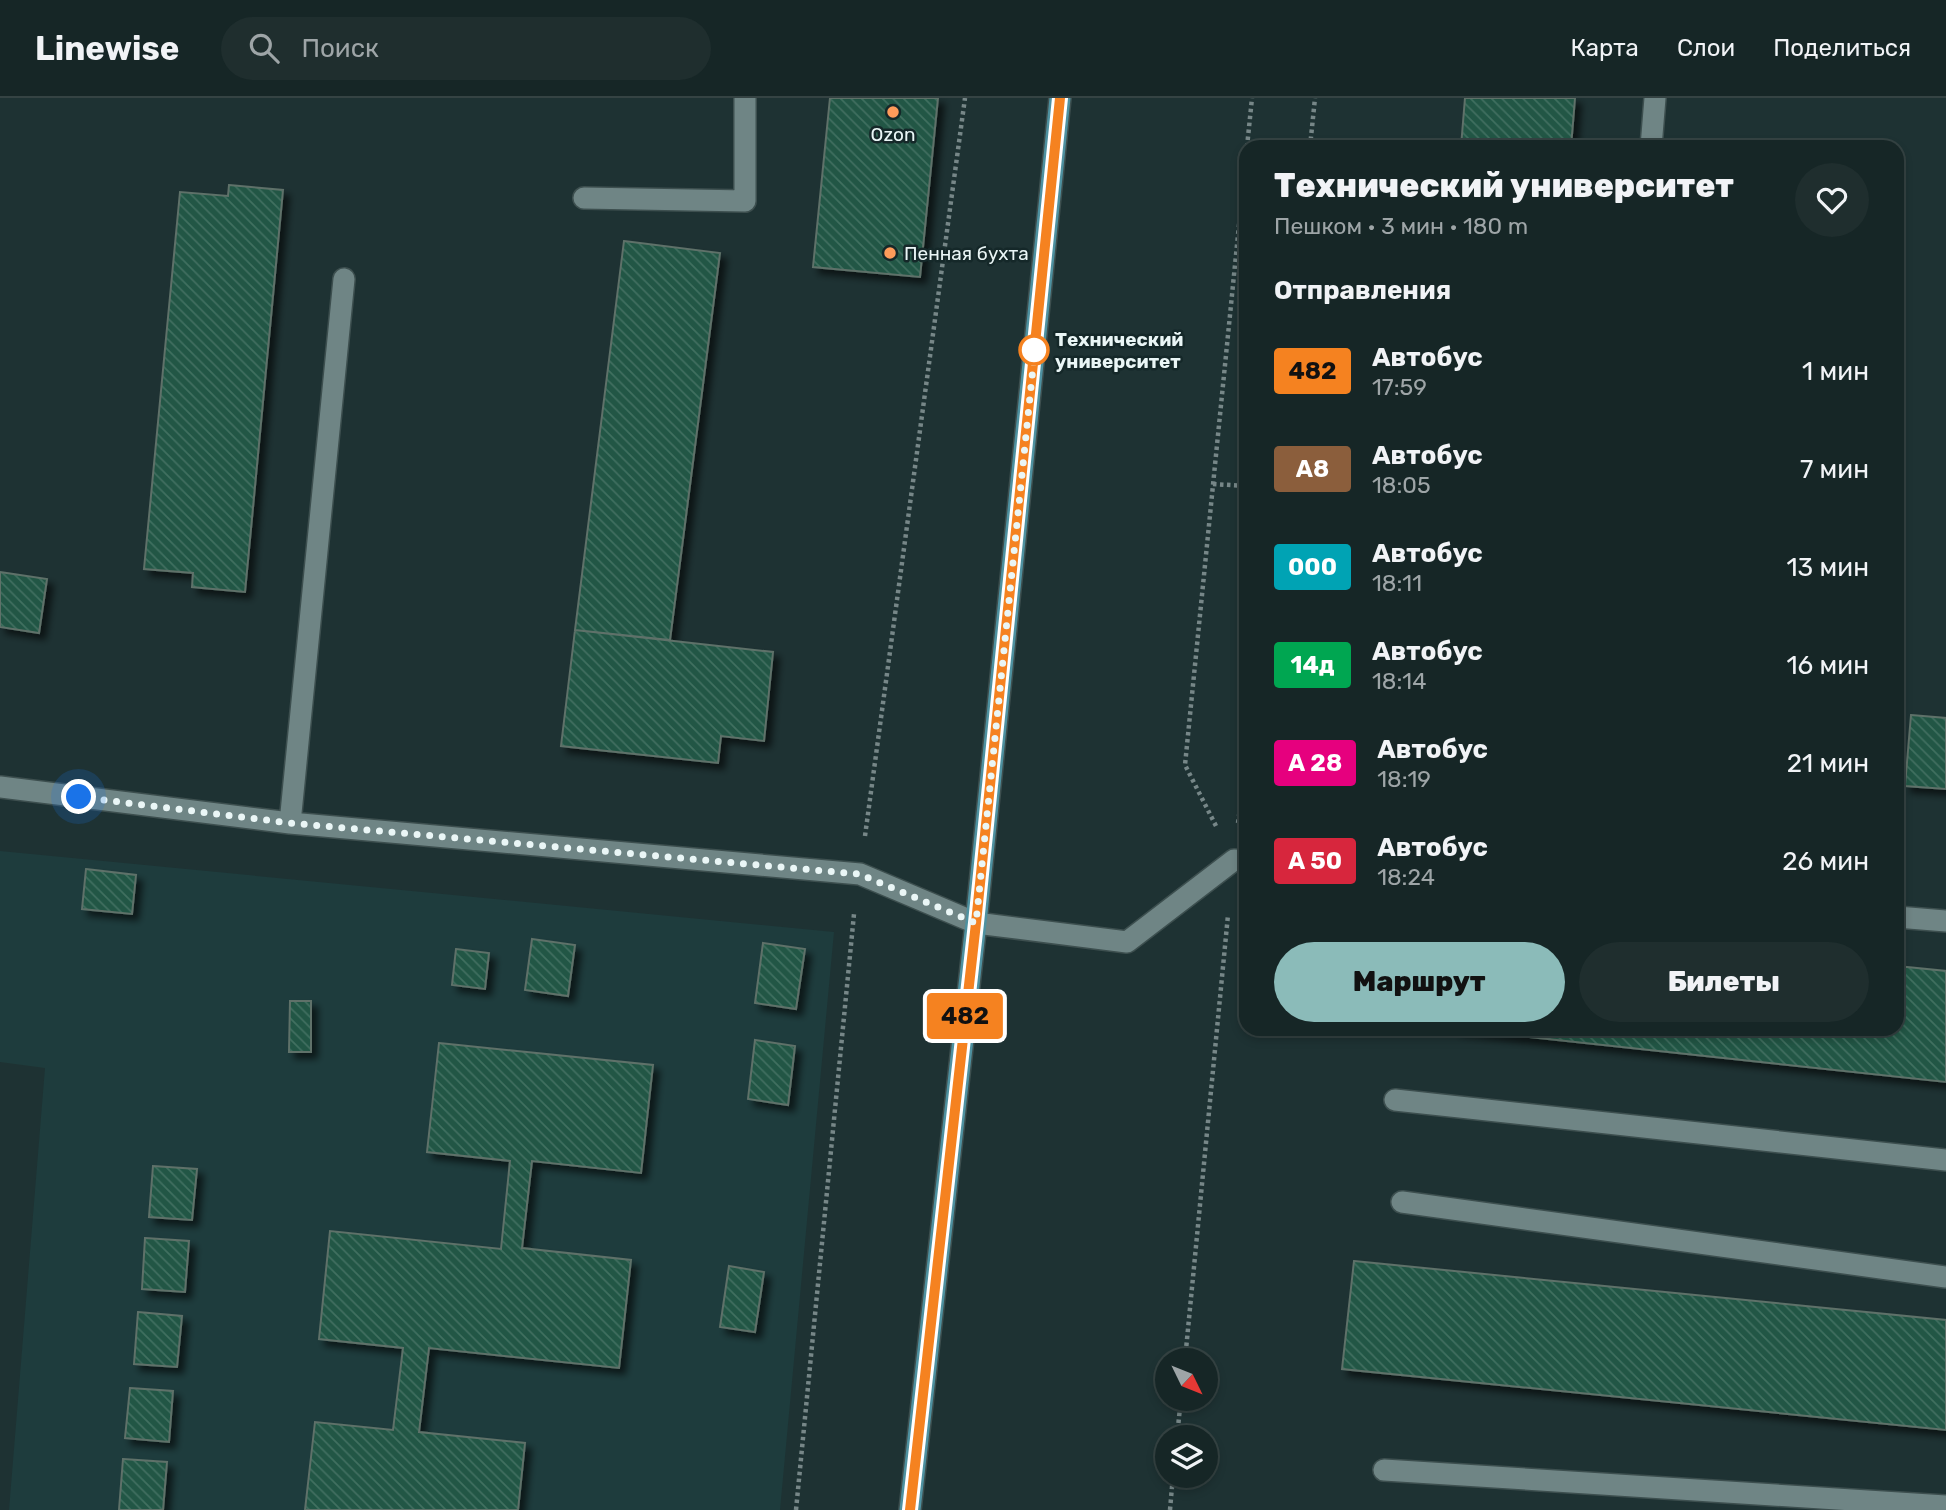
<!DOCTYPE html>
<html lang="ru">
<meta charset="utf-8">
<style>
body{margin:0;font-family:Rubik,sans-serif;background:#1f2e2e;color:#f1f3f6;height:100vh;display:flex;flex-direction:column;font-size:26px;white-space:nowrap}
*{box-sizing:border-box;margin:0}
p{font-size:23px;color:#9ea5a7}
.icon{flex:none;width:38px;height:38px;fill:none;stroke:currentColor;stroke-width:2;stroke-linecap:round;stroke-linejoin:round}
.map{position:relative;flex:1;overflow:hidden}
.drawer{position:absolute;left:1239px;top:42px;width:665px;height:896px;display:flex;flex-direction:column;background:#162626;border-radius:21px;box-shadow:0 4px 10px #0003,0 0 0 2px #354343}
.drawer>*{flex:none}
.badge{padding:0 14px;border-radius:5px;font-size:24px;line-height:46px}
.needle{width:46px;rotate:133deg}
.fabs{position:absolute;left:1155px;top:1250px;display:grid;gap:14px}
.fabs a{display:grid;place-items:center;width:63px;height:63px;border-radius:50%;background:#162626;box-shadow:0 4px 10px #0003,0 0 0 2px #354343;font-size:35px}
.you{position:absolute;width:35px;height:35px;margin:-18px;border:5px solid #fff;border-radius:50%;background:#1a73e8;box-shadow:0 0 0 10px #1a73e833}
.map>.badge{position:absolute;translate:-50% -50%;box-shadow:0 0 0 4px #fff}
h2{padding:0 35px;font-size:26px;line-height:63px}
.round{display:grid;place-items:center;flex:none;width:74px;height:74px;border-radius:37px;background:#1f2e2e}
.head{display:flex;align-items:center;justify-content:space-between;height:119px;padding:0 35px}
h1{font-size:33px;font-weight:800;line-height:52px}
.button{display:flex;gap:14px;margin-top:auto;padding:14px 35px}
.button a{flex:1;height:80px;border-radius:42px;background:#8bbbb9;color:#111;font-size:28px;font-weight:800;line-height:80px;text-align:center}
.button a+a{background:#1f2e2e;color:#f1f3f6}
ul{padding:0;list-style:none}
li{display:flex;align-items:center;gap:21px;height:98px;padding:0 35px}
li div{flex:1}
li b{display:block;font-size:26px}
li em{font-style:normal}
li .badge{min-width:77px;font-weight:700;text-align:center}
header{display:flex;align-items:center;gap:42px;box-sizing:border-box;height:98px;padding:0 35px;background:#162626;border-bottom:2px solid #354343}
header strong{font-size:33px}
nav{display:flex;gap:38px;margin-inline-start:auto;font-size:24px}
.search{width:490px;height:63px;background:#1f2e2e;display:flex;align-items:center;gap:18px;box-sizing:border-box;padding:0 24px;border-radius:38px;color:#9ea5a7;font-size:26px}
.map>svg:first-child{display:block}
.built{fill:#1e3c3d}
.building{fill:url(#building-back-hatch);stroke:#5e7169;stroke-width:2;filter:url(#shadow)}
.lines{fill:none;stroke-linecap:round;stroke-linejoin:round}
.lane-casing{stroke:#3d4f4f;stroke-width:24}
.secondary-casing{stroke:#3d4f4f;stroke-width:24}
.path{stroke:#778788;stroke-width:4.5;stroke-dasharray:3.5 3.5;stroke-linecap:butt}
.lane{stroke:#6f8585;stroke-width:21}
.secondary{stroke:#4e91a0;stroke-width:21}
.line-casing{stroke:#fff;stroke-width:16}
.line{stroke:#f58220;stroke-width:10}
.walk{stroke:#eaf6f6;stroke-width:7;stroke-dasharray:0 12.6}
.poi-dot{fill:#ff9b5a;stroke:#152829;stroke-width:2.5}
.stop-dot{fill:#fff;stroke:#f58220;stroke-width:3.5}
.labels{text-anchor:middle;dominant-baseline:central;stroke-width:5;stroke-linejoin:round;paint-order:stroke}
.poi-label{font-size:19px;fill:#eaf6f6;stroke:#152829}
.stop-label{font-size:19px;font-weight:bold;fill:#eaf6f6;stroke:#152829;text-anchor:start}
</style>
<header>
<strong>Linewise</strong>
<div class="search"><svg class="icon" aria-label="search" viewBox="0 0 24 24"><circle cx="10" cy="10" r="6"/><path d="M15 15l6 6"/></svg>Поиск</div>
<nav><a>Карта</a><a>Слои</a><a>Поделиться</a></nav>
</header>
<div class="map">
<svg width="1946" height="1412" viewBox="0 0 1946 1412">
<defs>
<pattern id="building-back-hatch" width="6" height="6" patternUnits="userSpaceOnUse" patternTransform="scale(1.75)"><rect width="6" height="6" fill="#205645"/><path d="M-1 5l2 2M0 0l6 6M5-1l2 2" fill="none" stroke="#416f60"/></pattern>
<filter id="shadow"><feDropShadow dx="6" dy="6" stdDeviation="3.5" flood-color="#0009"/></filter>
</defs>
<rect width="100%" height="100%" fill="#1e3233"/>
<path class="built" d="M0,753L834,834L780,1412H9L45,970L0,964Z"/>
<path class="building" d="M830,0H938L920,179L813,169Z
M1465,0H1575L1571,49H1461Z
M229,87L283,92L245,494L192,489L193,475L144,471L180,94L228,98Z
M624,143L720,155L670,542L575,532Z
M0,474L47,481L39,535L0,529Z
M575,532L773,554L764,643L721,638L718,665L561,648Z
M1911,617L1946,620V691L1905,688Z
M86,771L136,777L132,816L82,811Z
M532,841L575,847L568,898L525,892Z
M763,845L805,851L796,911L755,905Z
M456,851L489,855L485,891L452,887Z
M1897,868L1946,873V984L1454,931H1897Z
M290,903H311V954H289Z
M755,942L795,948L788,1007L748,1001Z
M439,945L653,967L641,1075L532,1063L522,1150L631,1162L619,1270L429,1250L419,1334L525,1345L518,1412H305L315,1324L393,1332L403,1250L319,1241L330,1133L501,1151L510,1063L427,1054Z
M153,1068L197,1071L192,1122L149,1119Z
M145,1140L189,1143L185,1194L142,1191Z
M1354,1163L1946,1222V1332L1342,1271Z
M729,1168L764,1174L755,1234L720,1229Z
M138,1214L182,1218L177,1269L134,1266Z
M130,1290L173,1293L169,1344L125,1340Z
M123,1361L167,1364L163,1412H119Z"/>
<g class="lines">
<defs>
<path id="lane" d="M1651,49L1655,0
M584,100L745,103V0
M0,689L290,725L860,776L976,825L1127,844L1234,762L1246,763
M290,725L344,181
M1897,819L1946,823
M1395,1002L1946,1062
M1402,1104L1946,1179
M1384,1372L1946,1408"/>
<path id="secondary" d="M910,1412L976,825L1060,0"/>
</defs>
<use href="#lane" class="lane-casing"/>
<use href="#secondary" class="secondary-casing"/>
<path class="path" d="M1247,49L1252,0
M1310,49L1315,0
M1213,386L1246,388
M1238,725L1246,666
M1216,728L1185,667L1246,57
M865,738L965,0
M1185,1262L1228,817
M1177,1339L1181,1300
M796,1412L854,816
M1170,1412L1173,1377"/>
<use href="#lane" class="lane"/>
<use href="#secondary" class="secondary"/>
</g>
<g class="lines">
<defs>
<path id="line" d="M910,1412L976,825L1060,0"/>
</defs>
<use href="#line" class="line-casing"/>
<use href="#line" class="line"/>
<path class="walk" d="M79,699L290,725L859,776L976,825L1036,240L1034,252"/>
</g>
<g class="poi-dot">
<circle cx="893" cy="14" r="7"/>
<circle cx="890" cy="155" r="7"/>
</g>
<circle class="stop-dot" cx="1034" cy="252" r="14"/>
<g class="labels">
<g class="poi-label">
<text x="893" y="36">Ozon</text>
<text x="904" y="155" text-anchor="start">Пенная бухта</text>
</g>
<g class="stop-label">
<text x="1055" y="241">Технический<tspan x="1055" dy="22">университет</tspan></text>
</g>
</g>
</svg>
<div class="fabs">
<a><svg class="needle" viewBox="-14 -14 28 28"><path d="M0-13l5 13h-10z" fill="#e53935"/><path d="M0 13l5-13h-10z" fill="#9ea5a7"/></svg></a>
<a><svg class="icon" aria-label="layers" viewBox="0 0 24 24"><path d="M12 4l9 5-9 5-9-5zM3 14l9 5 9-5"/></svg></a>
</div>
<div class="you" style="left:79px;top:699px"></div>
<b class="badge" style="left:965px;top:918px;background:#f58220;color:#111">482</b>
<section class="drawer">
<div class="head"><div><h1>Технический университет</h1><p>Пешком · 3 мин · 180 m</p></div><a class="round"><svg class="icon" aria-label="heart" viewBox="0 0 24 24"><path d="M12 20l-8-8c-3-5 5-10 8-4 3-6 11-1 8 4z"/></svg></a></div>
<h2>Отправления</h2>
<ul>
<li><span class="badge" style="background:#f58220;color:#111">482</span><div><b>Автобус</b><p>17:59</p></div><em>1 мин</em></li>
<li><span class="badge" style="background:#8b5e3c;color:#fff">А8</span><div><b>Автобус</b><p>18:05</p></div><em>7 мин</em></li>
<li><span class="badge" style="background:#00a3b4;color:#fff">000</span><div><b>Автобус</b><p>18:11</p></div><em>13 мин</em></li>
<li><span class="badge" style="background:#00a651;color:#fff">14д</span><div><b>Автобус</b><p>18:14</p></div><em>16 мин</em></li>
<li><span class="badge" style="background:#e6007e;color:#fff">А 28</span><div><b>Автобус</b><p>18:19</p></div><em>21 мин</em></li>
<li><span class="badge" style="background:#d7263d;color:#fff">А 50</span><div><b>Автобус</b><p>18:24</p></div><em>26 мин</em></li>
</ul>
<div class="button"><a>Маршрут</a><a>Билеты</a></div>
</section>
</div>
